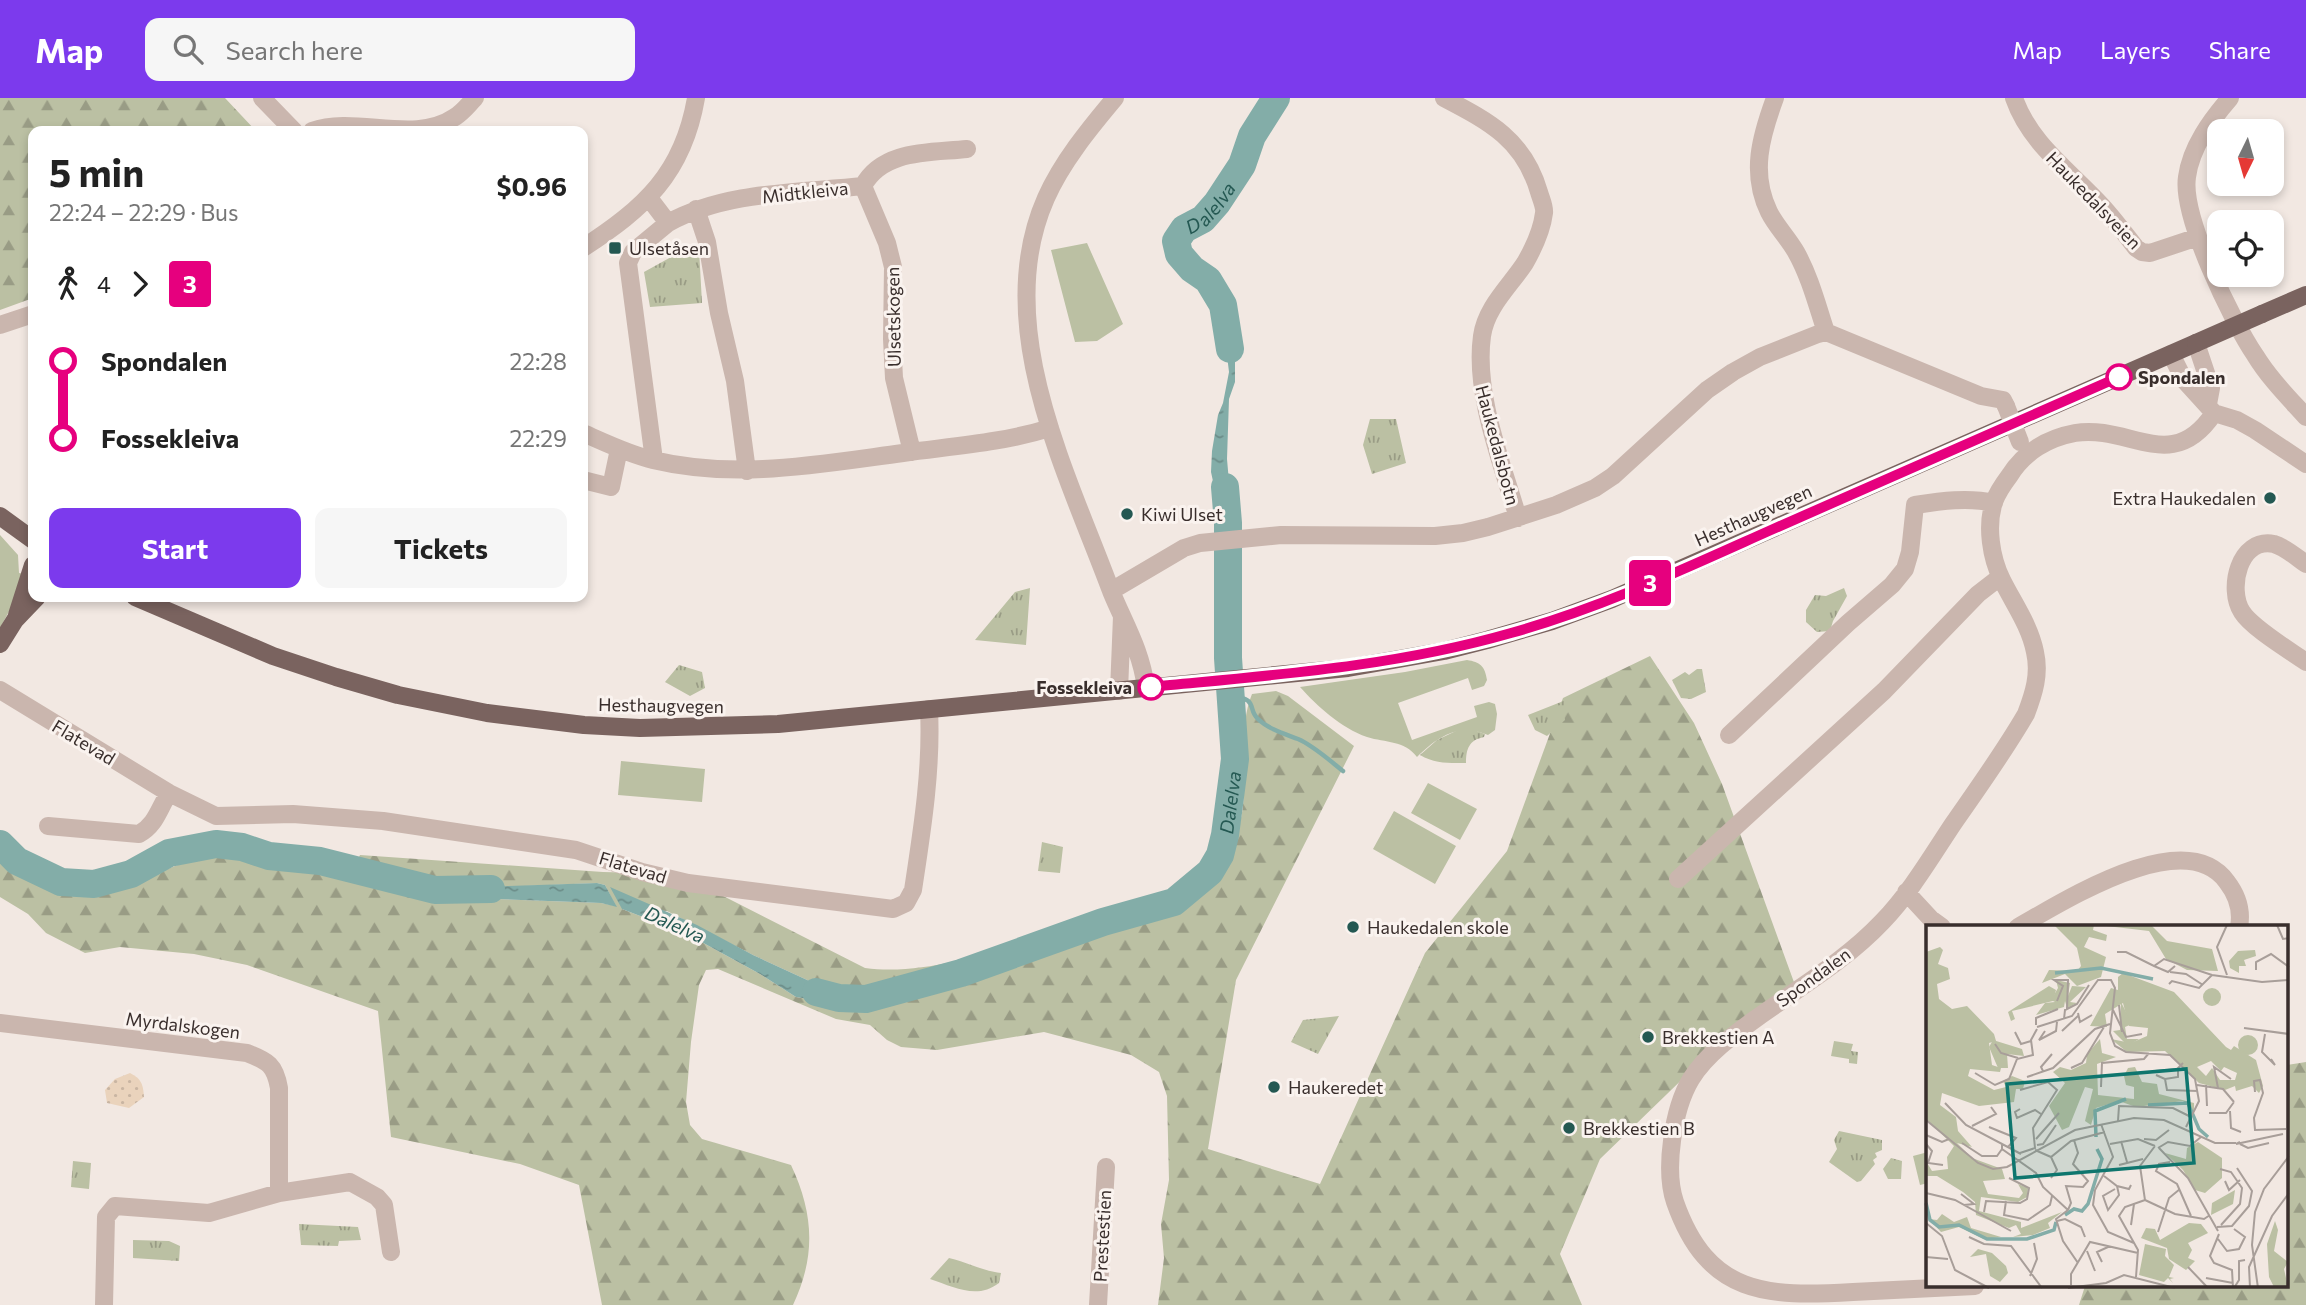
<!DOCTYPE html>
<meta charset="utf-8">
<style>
body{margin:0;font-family:Commissioner,sans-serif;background:#f6f6f6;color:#222;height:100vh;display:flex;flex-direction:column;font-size:26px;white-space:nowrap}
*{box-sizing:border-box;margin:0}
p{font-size:23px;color:#767676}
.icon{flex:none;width:38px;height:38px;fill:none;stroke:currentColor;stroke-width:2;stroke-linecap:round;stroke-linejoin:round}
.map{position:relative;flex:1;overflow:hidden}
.panel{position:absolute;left:28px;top:28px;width:560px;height:476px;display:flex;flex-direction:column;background:#fff;border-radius:14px;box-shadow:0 4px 10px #0003}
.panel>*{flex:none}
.badge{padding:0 14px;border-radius:5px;font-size:24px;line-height:46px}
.needle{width:46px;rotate:185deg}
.fabs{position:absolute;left:2207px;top:21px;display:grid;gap:14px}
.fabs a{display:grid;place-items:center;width:77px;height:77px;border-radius:14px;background:#fff;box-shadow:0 4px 10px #0003;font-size:35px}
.map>.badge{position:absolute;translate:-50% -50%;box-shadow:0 0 0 4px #fff}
.legs{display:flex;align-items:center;gap:10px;height:77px;padding:0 21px;font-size:23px}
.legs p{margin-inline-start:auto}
.head{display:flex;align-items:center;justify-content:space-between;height:119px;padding:0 21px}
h1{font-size:38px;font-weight:700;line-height:52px}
.cta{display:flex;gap:14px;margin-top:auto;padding:14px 21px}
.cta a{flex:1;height:80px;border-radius:14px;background:#7c3aed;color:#fff;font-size:28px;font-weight:700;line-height:80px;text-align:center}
.cta a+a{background:#f6f6f6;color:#222}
ul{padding:0 21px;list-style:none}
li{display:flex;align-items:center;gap:24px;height:77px;font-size:26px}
li i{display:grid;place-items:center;width:10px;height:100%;margin:0 9px;background:currentColor}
li i::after{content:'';width:18px;height:18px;margin:-9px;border:5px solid;border-radius:50%;background:#fff}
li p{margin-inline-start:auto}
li:first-child i{background:linear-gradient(#0000 50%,currentColor 0)}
li:last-child i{background:linear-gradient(currentColor 50%,#0000 0)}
header{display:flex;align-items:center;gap:42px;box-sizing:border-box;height:98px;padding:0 35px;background:#7c3aed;color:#fff}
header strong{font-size:33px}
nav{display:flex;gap:38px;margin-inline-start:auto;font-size:24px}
.search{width:490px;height:63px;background:#f6f6f6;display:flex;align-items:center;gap:18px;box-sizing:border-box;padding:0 24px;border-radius:14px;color:#767676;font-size:26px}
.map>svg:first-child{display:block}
.grass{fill:#bbc0a3}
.forest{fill:url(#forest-firs);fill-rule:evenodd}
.sand{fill:url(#sand-dots)}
.park{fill:url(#park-tufts)}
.water{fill:url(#water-ripples)}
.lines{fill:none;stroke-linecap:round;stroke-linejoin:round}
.stream{stroke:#83ada8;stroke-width:4.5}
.river{stroke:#83ada8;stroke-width:28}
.minor{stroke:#cab6ae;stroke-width:18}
.major{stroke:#7a635f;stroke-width:18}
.minor-bridge{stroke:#cab6ae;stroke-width:18}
.major-bridge{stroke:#7a635f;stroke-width:18}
.line-1-casing{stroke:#fff;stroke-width:16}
.line-1{stroke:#e6007e;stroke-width:10}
.poi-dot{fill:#245852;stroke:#faf3ef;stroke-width:2.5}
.stop-1-dot{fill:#fff;stroke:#e6007e;stroke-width:3.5}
.labels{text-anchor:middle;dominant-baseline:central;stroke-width:6;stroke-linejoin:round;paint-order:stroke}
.street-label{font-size:18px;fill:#392e2c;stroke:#faf3ef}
.poi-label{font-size:18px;fill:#392e2c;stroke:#faf3ef;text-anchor:start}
.stop-label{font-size:18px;font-weight:bold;fill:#392e2c;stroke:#faf3ef;text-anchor:start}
.water-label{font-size:19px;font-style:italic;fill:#245852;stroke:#faf3ef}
.inset-river{fill:none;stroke:#83ada8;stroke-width:3.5}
.inset-road{fill:none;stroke:#a89e99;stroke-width:2}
.view{fill:#0f766e;fill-opacity:0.15;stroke:#0f766e;stroke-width:3.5}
.inset-edge{fill:none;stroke:#392e2c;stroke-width:3.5}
</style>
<header>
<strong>Map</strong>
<div class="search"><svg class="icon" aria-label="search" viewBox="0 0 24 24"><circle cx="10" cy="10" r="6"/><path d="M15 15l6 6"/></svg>Search here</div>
<nav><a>Map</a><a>Layers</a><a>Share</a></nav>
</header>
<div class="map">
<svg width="2306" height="1207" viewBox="0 0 2306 1207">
<defs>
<pattern id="forest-firs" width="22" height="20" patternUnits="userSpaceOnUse" patternTransform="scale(1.75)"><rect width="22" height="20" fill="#bbc0a3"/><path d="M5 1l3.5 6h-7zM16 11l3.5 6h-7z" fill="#999c85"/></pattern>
<pattern id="sand-dots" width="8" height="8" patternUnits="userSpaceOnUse" patternTransform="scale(1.75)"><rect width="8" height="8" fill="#ead3bc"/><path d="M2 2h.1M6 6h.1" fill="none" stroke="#c9b5a2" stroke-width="1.8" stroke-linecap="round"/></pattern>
<pattern id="park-tufts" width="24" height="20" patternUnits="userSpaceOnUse" patternTransform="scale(1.75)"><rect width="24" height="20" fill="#bbc0a3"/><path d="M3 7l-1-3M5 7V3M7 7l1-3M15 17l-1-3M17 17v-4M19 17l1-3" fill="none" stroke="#999c85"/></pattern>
<pattern id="water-ripples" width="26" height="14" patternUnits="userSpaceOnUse" patternTransform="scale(1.75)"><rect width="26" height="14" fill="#83ada8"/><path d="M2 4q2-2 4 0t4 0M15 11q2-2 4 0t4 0" fill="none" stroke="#6c8d89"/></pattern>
</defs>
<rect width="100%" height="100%" fill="#f2e8e2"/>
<path class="grass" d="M1087,145L1123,226L1097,243L1075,244L1051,152Z
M0,437L18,457L19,475L24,476L19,495L0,530Z
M1467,562C1480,564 1485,568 1487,582L1484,588L1472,592L1468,580L1398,605L1412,642L1477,619L1474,608L1489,604L1495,606L1497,616L1495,632L1488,637C1459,624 1437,639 1417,659C1404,642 1386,645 1367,639C1341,630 1317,608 1300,589L1405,574Z
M621,663L705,671L702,704L618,697Z
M1428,685L1477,711L1460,742L1411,715Z
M1394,713L1456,748L1435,786L1373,751Z
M1928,1054V1085L1920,1087L1913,1058Z"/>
<path class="forest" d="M0,0H225L256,33H33V200L0,212Z
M1650,558L1694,625L1722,686L1795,887L1733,932L1600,1061L1560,1156L1582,1207H1158L1164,1160L1161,1126L1169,1082L1167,998L1159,974L1131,957L1044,934L937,952L901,949L887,942L870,927L836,921L718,871L706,872L699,887L691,944L686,1004L690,1027L702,1041L791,1067C814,1116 816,1158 793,1207H602L579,1087L520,1066L391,1039L378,913L247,867L194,856L120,849L85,855L46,835L28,816L0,799V764L35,783L65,794L97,799L218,751L350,778L360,757L603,774L680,776L865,870C928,878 991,852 1052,837C1089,828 1160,821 1190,801C1207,790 1224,772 1231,753C1236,739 1242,721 1243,707C1247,670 1238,631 1252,596L1276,593L1288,598L1354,648L1236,882L1208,1051L1320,1086L1425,855L1507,753L1563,600ZM597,785L605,787L616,808L601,805L468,800L455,791ZM622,811L667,813L753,857L829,892L856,895L851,908L796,899L760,876L687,836Z
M2306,964V1207H2079L2085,1188H2287V967Z"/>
<path class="sand" d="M130,975C142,981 143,987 144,999L129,1010L107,1005L105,992L115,981Z"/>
<path class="park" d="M691,148L699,151L702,205L650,209L644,174Z
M1370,321H1396L1406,365L1372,376L1363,347Z
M1030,490L1026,547L975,542L1015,494Z
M1844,490L1847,498L1833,523L1830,533L1817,534L1806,524V512L1815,497L1826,498Z
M679,567L702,574L705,590L690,598L665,584Z
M1697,571H1702L1706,594L1691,601L1681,600L1672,582L1685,574L1689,577Z
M1566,602L1563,610L1565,622L1547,638L1535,632L1528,617Z
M1460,631L1474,632L1485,636L1484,639C1469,642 1466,651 1466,665C1449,665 1435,666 1420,657L1437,642Z
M1042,744L1063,749L1060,775L1038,773Z
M1339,918L1318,956L1291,944L1303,922Z
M1834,943L1853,946L1851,953L1858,954L1857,966L1849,965V961L1831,958Z
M1839,1033L1882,1042V1052L1875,1055L1877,1059L1873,1062L1875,1066L1861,1083L1857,1084L1829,1064L1837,1051L1834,1042Z
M1891,1060L1902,1063L1901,1081H1888L1883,1071Z
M73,1063L91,1065L89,1091L71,1089Z
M299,1126L358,1129L361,1142L339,1143L338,1148L301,1147Z
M133,1142L169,1143L180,1148L179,1163L133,1160Z
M949,1160C967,1164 983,1173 1001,1175L999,1185C977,1202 954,1189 930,1181Z"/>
<path class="water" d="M1222,212L1231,218L1228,223L1235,254V284L1229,301L1227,361L1231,407L1236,425H1222L1211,374L1212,353L1218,317L1223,305L1229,274L1225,241L1219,220Z
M597,785L605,787L617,809L601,805L468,800L454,790Z
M610,789L697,827L753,857L829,892L856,895L851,908L796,899L760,876L687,836L622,811Z"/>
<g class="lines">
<path class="stream" d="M1232,598C1259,601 1247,611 1258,621C1268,631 1285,636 1298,641C1314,648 1329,662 1343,673"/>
<g class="river">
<path id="s1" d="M1230,251L1223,207L1208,182L1192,171L1179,156L1176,143L1184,131L1203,121L1217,105L1242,67L1252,38L1276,0"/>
<path d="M0,746L17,763L61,784L94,786L131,776L169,755L216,746L242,749L269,758L320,763L435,792L491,791"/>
<path id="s2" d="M816,894L839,900L866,901L961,875L1103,824L1174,804L1210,774L1220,757L1225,737L1235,661L1228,560V425L1225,389"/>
</g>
<path class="minor" d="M262,0L294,33
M1115,0C1089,31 1062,64 1046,100C990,226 1067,374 1111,493C1125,527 1141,552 1146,590
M1444,0C1490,24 1524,42 1539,94C1541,101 1545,109 1544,115C1542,131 1533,151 1525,165C1510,188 1486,209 1482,238C1474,296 1502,365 1518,420
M1775,0C1761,38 1750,75 1769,114C1776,128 1788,140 1796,154C1810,179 1817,207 1826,234
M2014,0C2030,46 2070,73 2102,108C2114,121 2125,136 2136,150L2142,154L2150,155L2198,139
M2230,0C2211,22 2191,49 2187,79C2181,118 2232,223 2255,257C2269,280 2288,299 2306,319
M312,33C356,17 414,47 455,19C463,14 468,7 475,0
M863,88L887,145L893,169L892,241L894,280L912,354
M863,88C883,51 931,55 967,51
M649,100L668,125C726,93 798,95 863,88
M696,111L707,144L719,215L735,283L747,373
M583,150C644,110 683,76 696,0
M0,227L33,216
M2196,245L2211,290L2208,306
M2171,256L2184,282L2214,315L2237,322L2255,332L2306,366
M583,335C606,345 628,356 653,362C736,382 820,366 903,355C953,348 1002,345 1050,330
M654,362L628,165L633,154L668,125
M583,382L611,389L619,351
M2306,466C2296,459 2285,449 2274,446C2239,439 2227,491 2242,514C2252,530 2289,552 2306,564
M1111,493L1184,450L1200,445L1281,437L1435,438L1463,435L1488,429L1556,407L1595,390L1613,378L1707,292L1733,274L1760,259L1818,236L1826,234L1981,298L2003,302L2006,308
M0,592L169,695L216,718L293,716L383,723L576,752L642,774L688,785L893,811L906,805L913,792C922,733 932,671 929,611
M1119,593L1122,518
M1729,637L1848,525L1892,487L1905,471L1910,454L1915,407C1941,403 1968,399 1994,405
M48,728L139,736C156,727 159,710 169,695
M1678,781L1884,593L1978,496L2000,479
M1906,794L1931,821L1942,829
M2018,829C2063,804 2185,725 2227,784C2237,797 2242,813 2239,829
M0,925L247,955C268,963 275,967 279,990V1095L350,1084L377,1099L384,1107L391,1154
M1975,1188C1934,1190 1894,1192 1853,1194C1767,1199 1708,1198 1675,1104C1664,1072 1673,1011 1691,981C1707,955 1736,935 1761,917C1802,888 1847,861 1882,824C1910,795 1931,759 1953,726C1978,690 2004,654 2026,616C2034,595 2040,576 2035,554C2030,528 2014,506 2002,482C1991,460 1986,428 1994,404C1997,395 2004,385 2010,377C2024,354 2048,340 2075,335C2130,326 2172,378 2214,315
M104,1207L106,1119L115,1108L209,1115L279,1095
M1098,1207L1106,1069"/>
<path class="major" d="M2262,216L2306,197
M0,418L33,442
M135,499L273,558L336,579L398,597L487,615L584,627L640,630L778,626L1348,570L1444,553L1487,542L1552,523L1612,501L2196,245
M17,517L33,467
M0,546L15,522L37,499"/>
<path class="minor-bridge" d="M2006,308L2020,344"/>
<path class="major-bridge" d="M2196,245L2262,216"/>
</g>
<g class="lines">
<defs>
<path id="line-1" d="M1151,589C1273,577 1393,569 1511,535C1601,510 1686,470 1771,432C1887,381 2003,330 2119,279"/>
</defs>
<use href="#line-1" class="line-1-casing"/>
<use href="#line-1" class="line-1"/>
</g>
<g class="poi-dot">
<rect x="608" y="143" width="14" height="14" rx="3.5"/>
<circle cx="2270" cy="400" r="7"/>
<circle cx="1127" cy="416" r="7"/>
<circle cx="1353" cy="829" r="7"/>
<circle cx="1648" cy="939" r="7"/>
<circle cx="1274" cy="989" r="7"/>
<circle cx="1569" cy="1030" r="7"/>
</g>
<g class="stop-1-dot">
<circle cx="2119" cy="279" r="12"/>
<circle cx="1151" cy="589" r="12"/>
</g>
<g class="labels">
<g class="street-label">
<text transform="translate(805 94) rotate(-6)">Midtkleiva</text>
<text transform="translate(2094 102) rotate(46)">Haukedalsveien</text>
<text transform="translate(893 219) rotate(-91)">Ulsetskogen</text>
<text transform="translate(1498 347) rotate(75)">Haukedalsbotn</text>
<text transform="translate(1753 417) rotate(-24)">Hesthaugvegen</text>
<text transform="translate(661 607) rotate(1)">Hesthaugvegen</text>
<text transform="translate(84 644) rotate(31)">Flatevad</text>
<text transform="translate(633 769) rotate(17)">Flatevad</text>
<text transform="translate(1813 879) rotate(-36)">Spondalen</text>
<text transform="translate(183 927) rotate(7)">Myrdalskogen</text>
<text transform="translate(1102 1138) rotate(-87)">Prestestien</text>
</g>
<g class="poi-label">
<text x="629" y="150">Ulsetåsen</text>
<text x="2256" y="400" text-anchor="end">Extra Haukedalen</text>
<text x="1141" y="416">Kiwi Ulset</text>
<text x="1367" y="829">Haukedalen skole</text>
<text x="1662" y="939">Brekkestien A</text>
<text x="1288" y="989">Haukeredet</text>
<text x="1583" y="1030">Brekkestien B</text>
</g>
<g class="stop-label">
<text x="2138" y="279">Spondalen</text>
<text x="1132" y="589" text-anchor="end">Fossekleiva</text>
</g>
<g class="water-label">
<text stroke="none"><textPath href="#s1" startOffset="175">Dalelva</textPath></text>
<text stroke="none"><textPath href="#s2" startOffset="494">Dalelva</textPath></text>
<text transform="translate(675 826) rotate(24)">Dalelva</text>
</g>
</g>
<g transform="translate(1926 827)">
<rect width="362" height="362" fill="#f2e8e2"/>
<path d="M277 72a9 9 0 1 1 18 0a9 9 0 1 1-18 0ZM312 120a10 10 0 1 1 20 0a10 10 0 1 1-20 0ZM219,319L240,324L239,331L248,340L243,352L248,353L244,354L247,358L242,353L238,357L213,350Z" fill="#bbc0a3"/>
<path d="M128,0H168L167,5L181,10L180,16L163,12L158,22L180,32L175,52L151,61L139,49L116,58L123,45L151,46L155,41L151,23ZM172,0H225L241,16L286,24L292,46L261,45L240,34L223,6ZM14,22L17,25L12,39L22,43L24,54L11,59L13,74L26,84L41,81L68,109L70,116L63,118L66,140L75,143L74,147L44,144L42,151L68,165L80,162L77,156L86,151L99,156L97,164H90L88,177L53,181L16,168L14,180L30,192L32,206L46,222L31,218L46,233L76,244L79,254L57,256L62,269L93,273L97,268L92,259L102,263L101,272L92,277L55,272L53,286L95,297V303L136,287L122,298L124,303L107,310L87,312L95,309L90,300L83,303L50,290L49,277L37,267L11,251H0V236L6,246L22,244L21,232L28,221L0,194V27ZM329,25L330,31L318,35L320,41H313V48L304,43L303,36L312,26ZM197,48L248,67L300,122L305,125L308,121L330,135L337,161L333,168L326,161L310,166L309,161L299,165L273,158L239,126L201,127L185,114L205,118L221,111L222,103L203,101L197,78L179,89L181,102L164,101L185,63L192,65V52ZM285,136L295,146L298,142L311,148L309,155H294L286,143L280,151L271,142ZM123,61L130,65L127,76L86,86L89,94L85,96L82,87ZM174,114L176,128L190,132L171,139L172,170L208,174V162L200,160L198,151L202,143L209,142L216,157L231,159L233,169L268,178V187L257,176L210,182L193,176L170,183L165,200L159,196L167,164L159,162L143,202L136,205L123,181L139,158L127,147L134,142L145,145L160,138L161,129ZM272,217L296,233V253L279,268L269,265L257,245L239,228L260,234L261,223ZM309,265L307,279L285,290L286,278ZM16,289L28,297L41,292L45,303L75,312L58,314L33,302L15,307L3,294L11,295ZM349,296L352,305L348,326L362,337L358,344L362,362H348L343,352L341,319ZM263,298L275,299L282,308L262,318L266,325L262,333L269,336L260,345L243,334L241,323L215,313L220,303L229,304L234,315ZM52,324L66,328L80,341L82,348L74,357L64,351L60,329L44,332Z" fill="#bbc0a3" fill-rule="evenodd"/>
<path d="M130,55L144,58L142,71L146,61L160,62L144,77L151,78L141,83L139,76L138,82L110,90L119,78L129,77L125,75L132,63ZM195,77L206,99L199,102L201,114H213L202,121L187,106L194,105ZM67,115L96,124L98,131L81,129L82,143H72L63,122Z" fill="#bbc0a3"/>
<path class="inset-river" d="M129,48L175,43L227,54M222,180L262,178L273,204L282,212M170,212L169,186L200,174M0,278L4,295L13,302L33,300L61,314H101L128,305L130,297M139,290L148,284L156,286L162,279L176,234L171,224"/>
<path class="inset-road" d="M301,0L291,22L301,50M351,0L357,14L363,13M191,27H200L228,41L238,34L286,50L336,57L363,55M228,41L242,47L249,41M330,45V37L345,29L363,42M244,47L260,49L277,60M243,59L246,56L273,63L286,50M131,76L137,61L128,55H142L141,84M193,80L196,107M187,85L200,112L216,109M152,88L154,97L166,90M138,94L139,85L151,79L163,60M110,100V93L132,84M111,102L146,91L172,55H185L189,63L184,108L189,121L200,127L244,130L269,154L273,176L260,202M318,103L363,109M119,106L113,115L130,106L131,97M136,106L153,90M89,107L95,119L105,116M339,109L336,127L349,140L345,134M69,119L75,128L92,133M145,143L156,138L178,102M117,146L115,142L126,129M229,146L251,144L257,138M49,148L69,160L83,154L91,134L107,130L105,115L111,104M230,150L239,154L241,165L272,166M101,152L127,143L169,104L184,99M239,154L252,152V144M271,160L297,164L308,177M280,160L281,181M175,162L176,138L218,134L223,128M292,163L288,142L305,154M329,167L328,156L334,155L337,168L328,193L329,205L360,204M19,178L40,200L95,229M94,184L89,187L91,193L109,185L115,189M304,186L305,203L315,207M283,188H300L308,177M0,195L52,238L67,244L81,242L149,205L208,193L238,195L289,218H310M192,196L193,181L247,183L265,192M175,199L187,232L169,265L167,280L182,307L208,318M46,201L70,189L65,182M63,202L90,213L82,222M0,210L16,217L23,214M110,214L133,188M218,214L230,215L243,205M195,216L201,237M314,217L310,219L357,209M36,218L56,231H71L76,224M0,219L6,226L2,238L17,240M76,219V224L110,248L117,262L142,285M184,219L212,214L229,221M314,219L322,223L343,218M111,220L117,219L130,200M232,223L242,217L264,221L275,212M233,223L262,253L292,306M109,225L125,232L145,216L179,207M94,228L109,223L107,203L131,165L122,157L94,165M125,232L131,245L125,253M244,237L233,239L230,246L251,259L265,291M193,240L217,234M294,244L305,247L316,263L314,279L295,300M178,251L191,261L203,264L205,260M299,256L303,265L314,255M189,264L177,271L182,285L193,270L191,261M0,268L29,275L85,306M35,269L48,279L38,280M219,275L249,289L278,294L284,290M80,276L78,290L102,295L124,280L126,271M142,285L145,278L140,261L157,262L162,256L147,239L152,228L148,215M142,285L130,294L137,316L152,338M58,287L60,276L94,278L101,274L103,263L83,253M131,296L139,294L155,302L159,312M0,298L16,311L29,345L63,363M205,300L208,279M291,302L306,301L323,281L326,266L311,243M232,307L243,273L254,264M293,309L284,331L288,338L306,345L307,363M43,312L58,319L85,321L116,363M292,314L301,326L313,324L319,312L308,304M161,326L169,346M0,332L22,334M176,337L171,327L182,322M262,342L282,363M104,351L111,334L108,318M210,352L212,325L193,291L199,282L219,275L214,241L229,221M280,353L307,358M145,360V349L164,317L212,328M142,363L180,358L198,350L249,363M308,363L313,355V336L319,335M324,363L323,342L346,291L363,268M332,363L326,320L329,287L338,264L363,231"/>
<path class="view" d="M260,144L268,238L89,253L81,159Z"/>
<rect width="362" height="362" class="inset-edge"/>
</g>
</svg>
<div class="fabs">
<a><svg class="needle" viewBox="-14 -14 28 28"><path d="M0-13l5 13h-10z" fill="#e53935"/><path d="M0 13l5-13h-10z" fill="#767676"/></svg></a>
<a><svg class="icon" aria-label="locate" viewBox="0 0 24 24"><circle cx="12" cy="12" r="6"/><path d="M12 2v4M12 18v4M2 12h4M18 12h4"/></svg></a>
</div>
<b class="badge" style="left:1650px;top:485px;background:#e6007e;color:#fff">3</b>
<section class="panel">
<div class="head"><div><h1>5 min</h1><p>22:24 – 22:29 · Bus</p></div><b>$0.96</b></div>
<div class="legs"><svg class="icon" aria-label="walk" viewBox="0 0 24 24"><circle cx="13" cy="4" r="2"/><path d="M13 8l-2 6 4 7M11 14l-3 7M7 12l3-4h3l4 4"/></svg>4<svg class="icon" aria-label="forward" viewBox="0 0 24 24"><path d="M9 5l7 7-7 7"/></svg><b class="badge" style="background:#e6007e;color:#fff">3</b></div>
<ul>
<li><i style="color:#e6007e"></i><b>Spondalen</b><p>22:28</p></li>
<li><i style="color:#e6007e"></i><b>Fossekleiva</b><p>22:29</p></li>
</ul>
<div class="cta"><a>Start</a><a>Tickets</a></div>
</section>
</div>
